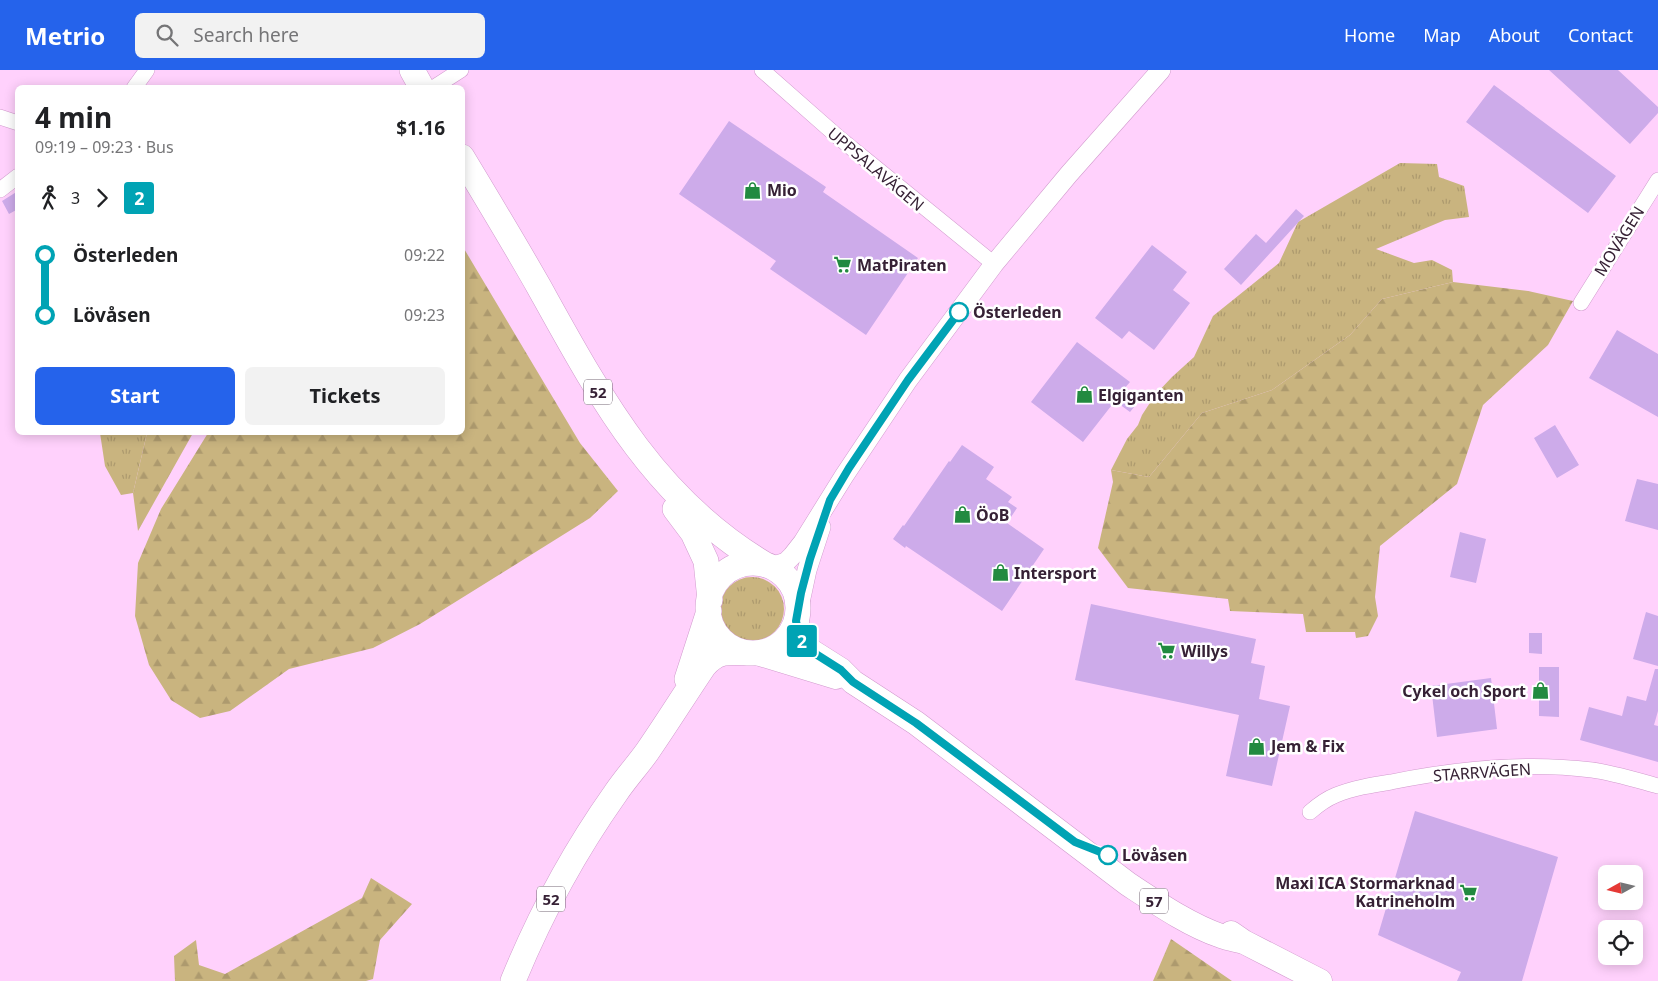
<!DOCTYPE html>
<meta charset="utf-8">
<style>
body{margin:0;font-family:"Noto Sans",sans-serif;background:#f2f2f2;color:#202124;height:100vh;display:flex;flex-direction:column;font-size:19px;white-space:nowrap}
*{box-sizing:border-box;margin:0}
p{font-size:16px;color:#757577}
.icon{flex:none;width:28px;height:28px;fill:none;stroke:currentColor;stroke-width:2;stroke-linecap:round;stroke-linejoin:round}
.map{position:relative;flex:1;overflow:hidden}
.details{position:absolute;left:15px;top:15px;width:450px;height:350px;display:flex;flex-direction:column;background:#fff;border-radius:8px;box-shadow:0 2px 12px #0003}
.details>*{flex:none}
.badge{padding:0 10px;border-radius:4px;font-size:18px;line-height:32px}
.needle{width:32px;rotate:262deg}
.buttons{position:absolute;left:1598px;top:795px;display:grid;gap:10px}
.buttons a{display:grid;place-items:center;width:45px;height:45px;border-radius:8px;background:#fff;box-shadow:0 2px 12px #0003;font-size:25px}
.map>.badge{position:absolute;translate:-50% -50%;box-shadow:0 0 0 2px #fff}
.legs{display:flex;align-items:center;gap:8px;height:55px;padding:0 20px;font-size:16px}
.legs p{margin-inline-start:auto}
.overview{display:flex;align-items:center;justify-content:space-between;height:85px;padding:0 20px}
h1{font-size:28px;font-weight:700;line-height:38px}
.action{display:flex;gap:10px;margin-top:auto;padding:10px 20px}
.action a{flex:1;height:58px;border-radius:8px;background:#2563eb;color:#fff;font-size:20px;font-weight:700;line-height:58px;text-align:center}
.action a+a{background:#f2f2f2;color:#202124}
ul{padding:0 20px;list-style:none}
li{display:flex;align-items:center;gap:18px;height:60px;font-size:19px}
li i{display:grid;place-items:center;width:8px;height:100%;margin:0 6px;background:currentColor}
li i::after{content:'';width:12px;height:12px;margin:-6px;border:4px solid;border-radius:50%;background:#fff}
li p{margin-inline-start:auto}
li:first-child i{background:linear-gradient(#0000 50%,currentColor 0)}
li:last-child i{background:linear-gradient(currentColor 50%,#0000 0)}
header{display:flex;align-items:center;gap:30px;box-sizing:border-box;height:70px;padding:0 25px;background:#2563eb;color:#fff}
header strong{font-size:24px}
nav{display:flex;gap:28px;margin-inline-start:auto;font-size:18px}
.search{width:350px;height:45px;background:#f2f2f2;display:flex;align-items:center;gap:12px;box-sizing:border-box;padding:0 18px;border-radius:8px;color:#757577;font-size:19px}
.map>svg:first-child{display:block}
.grass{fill:url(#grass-tufts)}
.forest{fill:url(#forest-firs)}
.building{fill:#cdabea}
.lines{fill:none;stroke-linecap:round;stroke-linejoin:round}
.minor-casing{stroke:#d19acd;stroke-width:16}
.tertiary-casing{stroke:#d19acd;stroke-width:20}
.primary-casing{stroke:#d19acd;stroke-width:25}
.trunk-casing{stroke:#d19acd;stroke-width:26}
.minor{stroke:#fff;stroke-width:15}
.tertiary{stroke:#fff;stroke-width:19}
.primary{stroke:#fff;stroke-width:24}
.trunk{stroke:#fff;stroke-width:25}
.line-1-casing{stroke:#fff;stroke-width:11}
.line-1{stroke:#00a3b4;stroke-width:8}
.stop-1-dot{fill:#fff;stroke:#00a3b4;stroke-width:2.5}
.labels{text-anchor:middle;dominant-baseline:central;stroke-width:5;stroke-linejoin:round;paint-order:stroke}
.shield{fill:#fff;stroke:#726472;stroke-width:1}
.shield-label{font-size:15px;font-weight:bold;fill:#362135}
.street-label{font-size:16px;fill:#362135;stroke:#fff}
.poi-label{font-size:16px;font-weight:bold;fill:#362135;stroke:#fff;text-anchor:start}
.stop-label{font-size:16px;font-weight:bold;fill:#362135;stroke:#fff;text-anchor:start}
</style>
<header>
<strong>Metrio</strong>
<div class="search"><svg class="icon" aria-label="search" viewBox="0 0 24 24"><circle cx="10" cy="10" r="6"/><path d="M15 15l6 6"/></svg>Search here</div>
<nav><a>Home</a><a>Map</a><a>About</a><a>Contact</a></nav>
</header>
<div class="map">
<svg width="1658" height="911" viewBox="0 0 1658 911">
<defs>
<pattern id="grass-tufts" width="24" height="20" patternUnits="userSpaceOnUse" patternTransform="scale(1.25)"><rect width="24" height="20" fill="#c9b47f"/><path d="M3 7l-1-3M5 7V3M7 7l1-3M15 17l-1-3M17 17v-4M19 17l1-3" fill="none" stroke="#ad9a6e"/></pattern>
<pattern id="forest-firs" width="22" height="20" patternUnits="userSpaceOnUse" patternTransform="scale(1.25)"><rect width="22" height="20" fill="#c9b47f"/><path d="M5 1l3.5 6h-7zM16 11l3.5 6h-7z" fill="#ad9a6e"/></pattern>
</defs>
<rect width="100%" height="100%" fill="#ffd1fc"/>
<path class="grass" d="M1400,93L1437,94L1439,107L1464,116L1469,147L1445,150L1376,179L1414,193L1432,190L1452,200L1453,212L1382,229L1350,265L1272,320L1202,343L1149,407L1111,400L1127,369L1138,355L1142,345L1155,325L1172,307L1194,287L1213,246L1279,193L1298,152Z
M100,363H147L133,423L121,425L105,396Z
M720 539a32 32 0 1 1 64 0a32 32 0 1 1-64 0Z"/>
<path class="forest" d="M463,177L580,373L618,421L590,448L420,554L373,578L289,599L230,641L200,648L171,630L149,595L135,546L138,493L161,439L208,363L462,362Z
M1453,212L1528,221L1573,231L1548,275L1483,335L1457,414L1380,476L1375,527L1378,546L1368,566L1356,568L1355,562H1306L1303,544L1230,541L1228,529L1128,518L1098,478L1113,412L1111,400L1149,407L1202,343L1272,320L1350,265L1382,229Z
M147,363H193L138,461L133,423Z
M371,808L412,834L380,870L373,909L366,911H175L174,886L196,870L199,895L225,904L362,828Z
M1171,869L1232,911H1153Z"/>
<path class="building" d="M1549,0H1618L1658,37V43L1630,74Z
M1494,15L1616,106L1588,143L1466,52Z
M729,51L826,117L823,122L918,188L866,265L770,199L776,191L679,124Z
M18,121V139L9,144L2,131Z
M1296,139L1304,146L1241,215L1224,199L1256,164L1266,173Z
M1152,175L1187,202L1173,220L1190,233L1154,280L1129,261L1122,269L1095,248Z
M1617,260L1658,284V347L1589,308Z
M1077,272L1130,312L1124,319L1139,331L1130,342L1115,331L1083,372L1031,332Z
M1555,355L1579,395L1557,408L1534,368Z
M962,375L994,397L986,409L1012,427L1008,432L1017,438L1007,453L1044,479L1002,541L906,476L905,478L893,469L903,455L904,456L949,391L950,392Z
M1637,409L1658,414V460L1625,451Z
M1460,462L1486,469L1476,513L1450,507Z
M1091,534L1256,569L1251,593L1265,596L1259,629L1290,636L1272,716L1226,706L1239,645L1075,610Z
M1646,542L1658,546V596L1633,589Z
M1529,563H1542V584L1529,583Z
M1539,597H1559V647L1539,646Z
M1655,599H1658V641L1654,655L1658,656V692L1580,670L1589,637L1622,646L1627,626L1646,631Z
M1491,608L1497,659L1437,667L1431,616Z
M1415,741L1558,787L1522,911H1457L1461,902L1378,865Z"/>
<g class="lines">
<defs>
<path id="minor" d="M762,0L838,67L994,194
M134,18L147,0
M433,18L461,0
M0,47L18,53
M0,120L18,106
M1581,233L1658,110
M1310,742C1318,735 1326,729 1336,725C1353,718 1372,715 1391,712C1455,699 1527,692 1592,700C1614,703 1636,710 1658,716"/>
<path id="tertiary" d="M770,497L786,492L792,486L803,472L844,406L908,310L994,194L1069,104L1161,0
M798,542L807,500L821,457"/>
<path id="primary" d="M796,551L801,569L811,581L841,600L853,612L916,653L1128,814C1157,833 1189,855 1221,866C1229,869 1237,870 1244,872
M757,583L836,607
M1231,863L1244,872L1320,911"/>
<path id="trunk" d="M412,0L422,18
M462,87C488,130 514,173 539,217C600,327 654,429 766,495
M675,439L693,463L706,491L710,530
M708 538a45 45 0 1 1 90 0a45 45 0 1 1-90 0Z
M687,609L709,541
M513,911C540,845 574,782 615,724C625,709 637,696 647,682C667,653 685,624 704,596C718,580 729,582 749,583"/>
</defs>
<use href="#minor" class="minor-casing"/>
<use href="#tertiary" class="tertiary-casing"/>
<use href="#primary" class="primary-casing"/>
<use href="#trunk" class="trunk-casing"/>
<use href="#minor" class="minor"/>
<use href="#tertiary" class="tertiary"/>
<use href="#primary" class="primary"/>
<use href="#trunk" class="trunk"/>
</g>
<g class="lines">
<defs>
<path id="line-1" d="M959,242L908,310L849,398L830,430L810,489L801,523L796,551L798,560L805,575L811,581L841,600L853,612L916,653L1075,772L1108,785"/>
</defs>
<use href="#line-1" class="line-1-casing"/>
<use href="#line-1" class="line-1"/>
</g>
<defs>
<symbol id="shop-bare" viewBox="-9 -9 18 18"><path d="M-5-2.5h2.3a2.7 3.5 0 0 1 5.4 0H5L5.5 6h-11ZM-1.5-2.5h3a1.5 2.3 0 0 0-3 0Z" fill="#228a40" stroke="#fff" stroke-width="2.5" paint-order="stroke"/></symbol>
<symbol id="supermarket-bare" viewBox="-9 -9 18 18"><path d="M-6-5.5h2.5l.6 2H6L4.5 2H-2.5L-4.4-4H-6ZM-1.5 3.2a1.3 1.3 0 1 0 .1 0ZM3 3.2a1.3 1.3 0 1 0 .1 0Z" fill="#228a40" stroke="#fff" stroke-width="2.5" paint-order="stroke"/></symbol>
</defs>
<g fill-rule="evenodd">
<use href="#shop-bare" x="740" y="108" width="25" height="25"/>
<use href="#supermarket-bare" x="830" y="182" width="25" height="25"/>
<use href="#shop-bare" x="1072" y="312" width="25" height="25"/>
<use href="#shop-bare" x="950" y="432" width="25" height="25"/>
<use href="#shop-bare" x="988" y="490" width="25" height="25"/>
<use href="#supermarket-bare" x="1154" y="568" width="25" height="25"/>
<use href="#shop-bare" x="1528" y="608" width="25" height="25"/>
<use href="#shop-bare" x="1244" y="664" width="25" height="25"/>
<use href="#supermarket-bare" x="1456" y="810" width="25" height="25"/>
</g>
<g class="stop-1-dot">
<circle cx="959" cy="242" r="9"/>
<circle cx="1108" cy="785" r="9"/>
</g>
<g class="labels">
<g class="shield">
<rect x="584" y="309.5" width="28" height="25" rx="4"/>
<rect x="537" y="816.5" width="28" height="25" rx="4"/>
<rect x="1140" y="818.5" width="28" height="25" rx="4"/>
</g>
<g class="shield-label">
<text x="598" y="322">52</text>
<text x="551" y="829">52</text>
<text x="1154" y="831">57</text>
</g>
<g class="street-label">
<text transform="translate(876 99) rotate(40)">UPPSALAVÄGEN</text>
<text transform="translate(1619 171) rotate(-58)">MOVÄGEN</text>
<text transform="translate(1482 702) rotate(-4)">STARRVÄGEN</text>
</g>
<g class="poi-label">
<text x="767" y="120">Mio</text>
<text x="857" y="195">MatPiraten</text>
<text x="1098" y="325">Elgiganten</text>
<text x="976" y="445">ÖoB</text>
<text x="1014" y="503">Intersport</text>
<text x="1181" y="581">Willys</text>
<text x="1526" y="621" text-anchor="end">Cykel och Sport</text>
<text x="1271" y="676">Jem &amp; Fix</text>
<text x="1455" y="813" text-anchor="end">Maxi ICA Stormarknad<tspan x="1455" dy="18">Katrineholm</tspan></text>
</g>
<g class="stop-label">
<text x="973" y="242">Österleden</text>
<text x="1122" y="785">Lövåsen</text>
</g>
</g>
</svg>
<div class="buttons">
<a><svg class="needle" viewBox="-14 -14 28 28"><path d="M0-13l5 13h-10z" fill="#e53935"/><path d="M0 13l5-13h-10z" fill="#757577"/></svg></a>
<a><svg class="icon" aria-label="locate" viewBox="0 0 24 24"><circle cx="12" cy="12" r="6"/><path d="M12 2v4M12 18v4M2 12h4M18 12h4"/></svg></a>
</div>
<b class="badge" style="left:802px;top:571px;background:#00a3b4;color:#fff">2</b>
<section class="details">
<div class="overview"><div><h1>4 min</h1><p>09:19 – 09:23 · Bus</p></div><b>$1.16</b></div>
<div class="legs"><svg class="icon" aria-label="walk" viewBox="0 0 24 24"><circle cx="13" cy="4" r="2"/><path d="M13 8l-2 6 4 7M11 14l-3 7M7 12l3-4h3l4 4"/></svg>3<svg class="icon" aria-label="forward" viewBox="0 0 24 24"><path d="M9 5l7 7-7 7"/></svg><b class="badge" style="background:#00a3b4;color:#fff">2</b></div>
<ul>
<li><i style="color:#00a3b4"></i><b>Österleden</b><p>09:22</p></li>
<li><i style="color:#00a3b4"></i><b>Lövåsen</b><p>09:23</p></li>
</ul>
<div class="action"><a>Start</a><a>Tickets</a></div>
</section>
</div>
